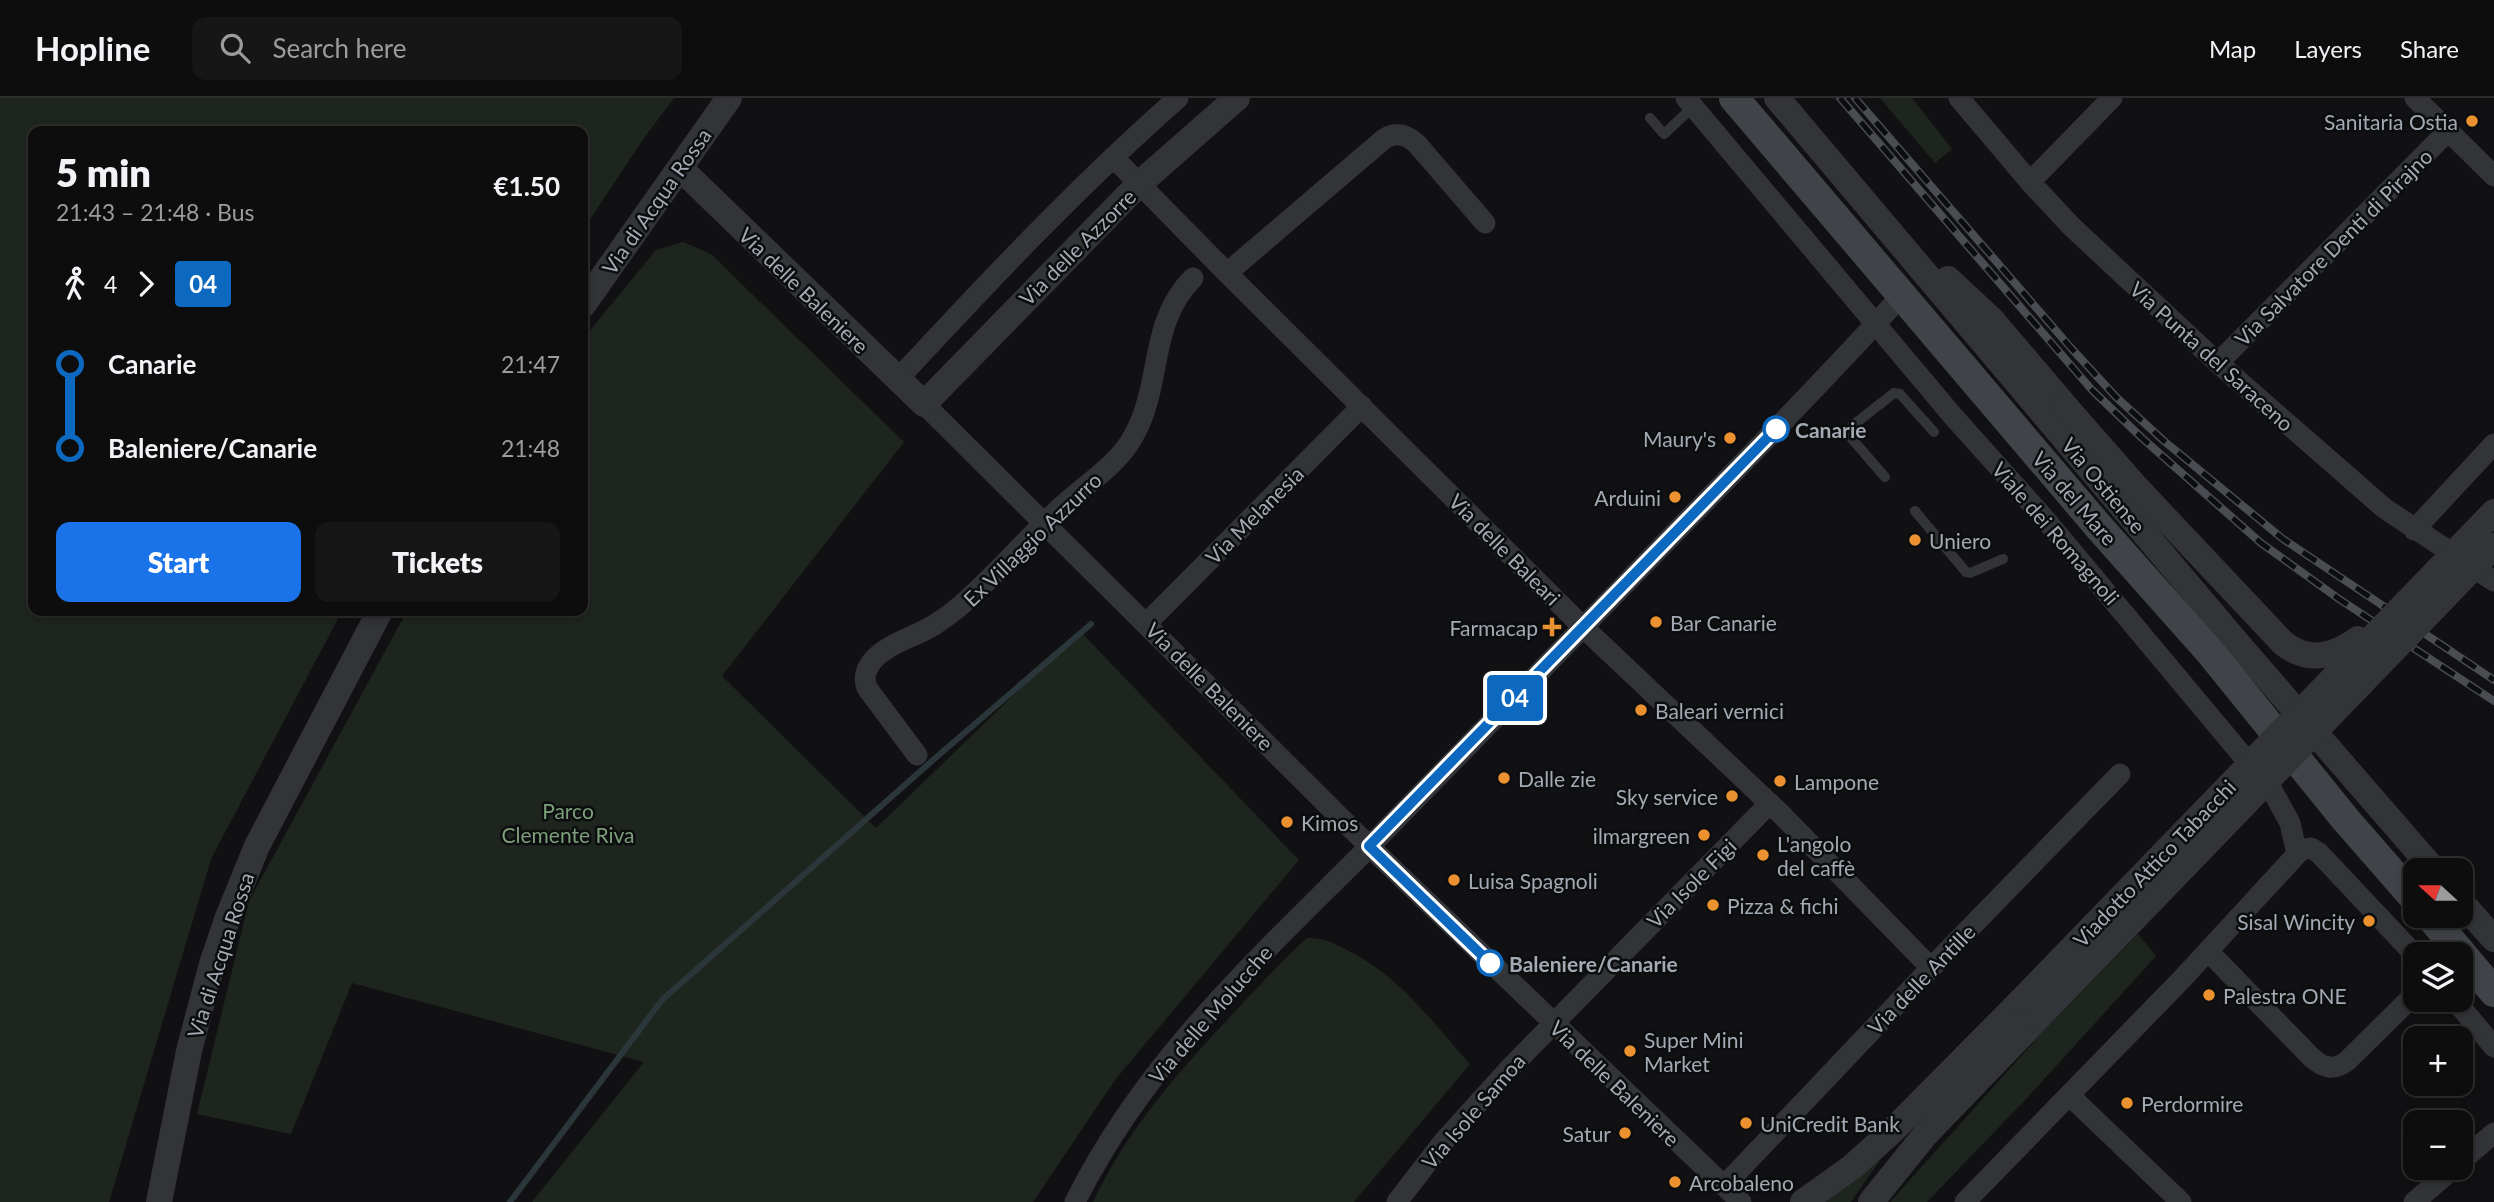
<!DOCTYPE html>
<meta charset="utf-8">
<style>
body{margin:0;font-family:Lato,sans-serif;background:#161617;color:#f1f3f6;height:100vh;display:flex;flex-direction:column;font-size:26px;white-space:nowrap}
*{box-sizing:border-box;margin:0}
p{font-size:23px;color:#9a9c9e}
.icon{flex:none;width:38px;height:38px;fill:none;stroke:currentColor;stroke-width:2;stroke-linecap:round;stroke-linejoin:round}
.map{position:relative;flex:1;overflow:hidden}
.sheet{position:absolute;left:28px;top:28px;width:560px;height:490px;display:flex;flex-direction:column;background:#0d0d0e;border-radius:14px;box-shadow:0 4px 10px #0003,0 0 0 2px #2d2d2e}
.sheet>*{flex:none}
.badge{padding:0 14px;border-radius:5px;font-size:24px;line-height:46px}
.needle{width:46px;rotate:291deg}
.tools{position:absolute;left:2403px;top:760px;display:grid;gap:14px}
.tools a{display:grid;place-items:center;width:70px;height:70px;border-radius:14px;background:#0d0d0e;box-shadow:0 4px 10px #0003,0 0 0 2px #2d2d2e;font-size:35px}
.map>.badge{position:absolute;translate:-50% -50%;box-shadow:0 0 0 4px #fff}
.legs{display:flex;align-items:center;gap:10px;height:77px;padding:0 28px;font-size:23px}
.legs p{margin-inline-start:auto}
.head{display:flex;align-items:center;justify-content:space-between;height:119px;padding:0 28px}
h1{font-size:38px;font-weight:800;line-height:52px}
.button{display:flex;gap:14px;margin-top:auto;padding:14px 28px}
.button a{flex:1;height:80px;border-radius:14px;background:#1a73e8;color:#fff;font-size:28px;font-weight:800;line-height:80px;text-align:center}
.button a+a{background:#161617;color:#f1f3f6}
ul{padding:0 28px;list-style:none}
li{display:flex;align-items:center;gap:24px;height:84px;font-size:26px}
li i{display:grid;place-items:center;width:10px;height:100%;margin:0 9px;background:currentColor}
li i::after{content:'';width:18px;height:18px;margin:-9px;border:5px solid;border-radius:50%;background:#0d0d0e}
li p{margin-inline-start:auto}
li:first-child i{background:linear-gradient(#0000 50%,currentColor 0)}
li:last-child i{background:linear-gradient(currentColor 50%,#0000 0)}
header{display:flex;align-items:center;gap:42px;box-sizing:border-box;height:98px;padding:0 35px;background:#0d0d0e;border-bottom:2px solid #2d2d2e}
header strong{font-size:33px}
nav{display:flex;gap:38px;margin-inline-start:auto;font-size:24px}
.search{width:490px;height:63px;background:#161617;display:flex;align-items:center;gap:18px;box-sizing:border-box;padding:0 24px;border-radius:14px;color:#9a9c9e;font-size:26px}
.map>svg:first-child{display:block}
.green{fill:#1e251e}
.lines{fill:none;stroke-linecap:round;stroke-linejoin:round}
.stream{stroke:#2b363b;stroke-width:6}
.service{stroke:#323438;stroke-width:10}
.minor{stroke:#323438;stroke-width:21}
.tertiary{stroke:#323438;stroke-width:26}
.secondary{stroke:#404348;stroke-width:30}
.rail-casing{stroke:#494c51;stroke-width:8}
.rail{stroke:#0c0d0e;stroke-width:5;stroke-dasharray:16;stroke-linecap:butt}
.tertiary-bridge{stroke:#323438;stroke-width:26}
.line-1-casing{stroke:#fff;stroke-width:16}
.line-1{stroke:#0c69bf;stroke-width:10}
.poi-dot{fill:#ec9130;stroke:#0c0d0e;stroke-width:2.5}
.stop-1-dot{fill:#fff;stroke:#0c69bf;stroke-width:3.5}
.labels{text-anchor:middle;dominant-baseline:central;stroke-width:5;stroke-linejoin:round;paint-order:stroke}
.poi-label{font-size:21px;fill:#a3aab3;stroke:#0c0d0e;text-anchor:start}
.street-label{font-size:21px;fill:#a3aab3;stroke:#0c0d0e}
.stop-label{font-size:21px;font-weight:bold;fill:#a3aab3;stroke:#0c0d0e;text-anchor:start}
.park-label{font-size:21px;fill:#7d9e7a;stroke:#0c0d0e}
</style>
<header>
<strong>Hopline</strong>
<div class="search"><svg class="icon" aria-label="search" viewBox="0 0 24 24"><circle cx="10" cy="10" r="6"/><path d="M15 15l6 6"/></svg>Search here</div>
<nav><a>Map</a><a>Layers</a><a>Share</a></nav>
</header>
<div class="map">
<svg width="2494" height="1104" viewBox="0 0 2494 1104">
<rect width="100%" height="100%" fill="#111113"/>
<path class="green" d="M0,0H674L642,43L583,132V33H33V513H342L211,761L109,1104H0Z
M1880,0H1912L1952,51L1935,65Z
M683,144L711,156L904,344L722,578L876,730L1080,533L1299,762L1115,982L1033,1104H532L644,964L352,885L291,1036L197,1016L249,803L407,513H583V241L656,152Z
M2138,836L2156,858L2028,999L1927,1104H1890L2040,937Z
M1307,840C1324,839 1338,847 1353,855C1403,882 1432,924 1470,966L1354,1104H1093C1126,1034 1176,976 1229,920C1254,893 1280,865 1307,840Z
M1892,1045L1851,1104H1816Z"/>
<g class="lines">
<path class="stream" d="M510,1104L662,902L933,662L1091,526"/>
<path class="service" d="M1650,20L1664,36L1694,8
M1885,379L1852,341V328L1894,295L1900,296L1934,334
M1915,413L1966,474L1970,475L2003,461"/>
<path class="minor" d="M1686,0L1952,317L2045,421L2273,694L2290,725L2297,756
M1959,0L2030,84L2071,128L2218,265L2384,410L2494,483
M2415,0L2494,78
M1113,59L1227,175L1583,529L1783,718L1931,870
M2030,84L2112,0
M1227,175L1384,41C1396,33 1407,37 1417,46L1485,125
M2218,265L2448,33
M897,282C988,184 1078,88 1178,0
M924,306L1369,748L1741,1104
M2414,432L2494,346
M1147,525L1362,308
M917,657L867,590C863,579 866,570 874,561C889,545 915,539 934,527C960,511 980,490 1002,468C1024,445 1046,422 1070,401C1092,382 1120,364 1134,337C1163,285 1148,225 1193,180
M2208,853L2312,960C2324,970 2334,973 2347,963L2415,896
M2454,901L2494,949
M2069,997L2181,1104
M2460,1064L2494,1035
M1724,1088L1931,870L2120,676
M1075,1104C1147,960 1258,861 1369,749C1467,649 1565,548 1662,448C1743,365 1824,283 1901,198
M1397,1104L1444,1043L1510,970L1770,705
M1965,1104L2182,881L2301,752L2311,750L2319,755L2415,857
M2414,1104L2455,1069"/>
<path class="tertiary" d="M1777,0L2238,546L2434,772
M680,70L924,306L1139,86L1237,0
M1948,181L1992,222L2065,308
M583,207L729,0
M2460,803L2494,841
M159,1104L189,953L212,866L228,819L257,748L380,513
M1803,1104L1852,1069L1891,1034L2019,905
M1871,1104L1925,1037L2038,920"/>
<path class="secondary" d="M1734,0L2098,428L2210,554L2346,722L2415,801
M2429,817L2494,894"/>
<defs>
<path id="rail" d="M1840,0L2092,292L2142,340L2261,445L2339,501L2494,603
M1855,0L2071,250L2116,299L2164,343L2283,441L2494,582"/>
</defs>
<use href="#rail" class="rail-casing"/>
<use href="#rail" class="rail"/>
<path class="tertiary-bridge" d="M2065,308L2136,389L2283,545C2308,565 2333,559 2358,541
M2019,905L2494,414
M2038,920L2494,448"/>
</g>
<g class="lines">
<defs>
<path id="line-1" d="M1490,865L1369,748L1776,331"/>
</defs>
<use href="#line-1" class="line-1-casing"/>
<use href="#line-1" class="line-1"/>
</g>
<g class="poi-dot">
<circle cx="2472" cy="23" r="7"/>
<circle cx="1730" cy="340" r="7"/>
<circle cx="1675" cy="399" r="7"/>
<circle cx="1915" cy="442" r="7"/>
<circle cx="1656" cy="524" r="7"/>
<path d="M1548.5 518.5h7v7h7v7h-7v7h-7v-7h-7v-7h7z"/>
<circle cx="1641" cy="612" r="7"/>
<circle cx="1504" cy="680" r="7"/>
<circle cx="1780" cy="683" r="7"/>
<circle cx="1732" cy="698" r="7"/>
<circle cx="1287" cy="724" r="7"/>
<circle cx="1704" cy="737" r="7"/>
<circle cx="1763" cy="757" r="7"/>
<circle cx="1454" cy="782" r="7"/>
<circle cx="1713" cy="807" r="7"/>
<circle cx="2369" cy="823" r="7"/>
<circle cx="2209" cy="897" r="7"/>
<circle cx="1630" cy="953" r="7"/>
<circle cx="2127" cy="1005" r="7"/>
<circle cx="1746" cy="1025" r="7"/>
<circle cx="1625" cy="1035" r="7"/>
<circle cx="1675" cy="1084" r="7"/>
</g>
<g class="stop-1-dot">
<circle cx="1776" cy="331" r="12"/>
<circle cx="1490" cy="865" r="12"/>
</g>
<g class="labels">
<g class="poi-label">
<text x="2458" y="23" text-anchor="end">Sanitaria Ostia</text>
<text x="1716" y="340" text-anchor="end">Maury's</text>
<text x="1661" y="399" text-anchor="end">Arduini</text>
<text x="1929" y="442">Uniero</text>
<text x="1670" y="524">Bar Canarie</text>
<text x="1538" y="529" text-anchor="end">Farmacap</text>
<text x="1655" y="612">Baleari vernici</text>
<text x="1518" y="680">Dalle zie</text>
<text x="1794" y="683">Lampone</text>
<text x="1718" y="698" text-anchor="end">Sky service</text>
<text x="1301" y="724">Kimos</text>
<text x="1690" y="737" text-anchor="end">ilmargreen</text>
<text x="1777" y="745">L'angolo<tspan x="1777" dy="24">del caffè</tspan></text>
<text x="1468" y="782">Luisa Spagnoli</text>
<text x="1727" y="807">Pizza &amp; fichi</text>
<text x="2355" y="823" text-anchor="end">Sisal Wincity</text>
<text x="2223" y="897">Palestra ONE</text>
<text x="1644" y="941">Super Mini<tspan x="1644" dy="24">Market</tspan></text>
<text x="2141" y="1005">Perdormire</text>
<text x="1760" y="1025">UniCredit Bank</text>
<text x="1611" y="1035" text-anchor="end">Satur</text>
<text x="1689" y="1084">Arcobaleno</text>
</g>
<g class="street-label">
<text transform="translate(656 103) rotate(-55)">Via di Acqua Rossa</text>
<text transform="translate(1077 149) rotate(-45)">Via delle Azzorre</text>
<text transform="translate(2333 149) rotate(-45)">Via Salvatore Denti di Pirajno</text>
<text transform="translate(804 192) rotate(44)">Via delle Baleniere</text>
<text transform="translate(2212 258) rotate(42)">Via Punta del Saraceno</text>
<text transform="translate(2104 387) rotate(50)">Via Ostiense</text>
<text transform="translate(2075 400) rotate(49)">Via del Mare</text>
<text transform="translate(1254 417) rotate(-45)">Via Melanesia</text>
<text transform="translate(2056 435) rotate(49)">Viale dei Romagnoli</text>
<text transform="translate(1032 441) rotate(-44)">Ex Villaggio Azzurro</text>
<text transform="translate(1505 451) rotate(45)">Via delle Baleari</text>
<text transform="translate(1210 588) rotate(45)">Via delle Baleniere</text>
<text transform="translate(2154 765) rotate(-46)">Viadotto Attico Tabacchi</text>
<text transform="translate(1691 785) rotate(-45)">Via Isole Figi</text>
<text transform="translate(220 857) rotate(-72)">Via di Acqua Rossa</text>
<text transform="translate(1921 881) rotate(-46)">Via delle Antille</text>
<text transform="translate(1210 916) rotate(-49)">Via delle Molucche</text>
<text transform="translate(1615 985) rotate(44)">Via delle Baleniere</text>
<text transform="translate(1473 1013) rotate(-49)">Via Isole Samoa</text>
</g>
<g class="stop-label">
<text x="1795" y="331">Canarie</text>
<text x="1509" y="865">Baleniere/Canarie</text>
</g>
<g class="park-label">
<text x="568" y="712">Parco<tspan x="568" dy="24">Clemente Riva</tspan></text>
</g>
</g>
</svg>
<div class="tools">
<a><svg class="needle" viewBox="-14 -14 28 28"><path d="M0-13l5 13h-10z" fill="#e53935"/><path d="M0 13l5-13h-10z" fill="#9a9c9e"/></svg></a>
<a><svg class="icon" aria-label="layers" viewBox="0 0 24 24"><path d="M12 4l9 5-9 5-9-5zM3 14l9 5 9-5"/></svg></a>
<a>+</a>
<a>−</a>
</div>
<b class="badge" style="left:1515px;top:600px;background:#0c69bf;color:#fff">04</b>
<section class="sheet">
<div class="head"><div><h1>5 min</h1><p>21:43 – 21:48 · Bus</p></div><b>€1.50</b></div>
<div class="legs"><svg class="icon" aria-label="walk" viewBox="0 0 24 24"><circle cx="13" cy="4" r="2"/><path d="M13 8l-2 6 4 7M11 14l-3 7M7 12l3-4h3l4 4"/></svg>4<svg class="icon" aria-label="forward" viewBox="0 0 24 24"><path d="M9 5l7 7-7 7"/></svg><b class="badge" style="background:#0c69bf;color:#fff">04</b></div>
<ul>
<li><i style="color:#0c69bf"></i><b>Canarie</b><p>21:47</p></li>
<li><i style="color:#0c69bf"></i><b>Baleniere/Canarie</b><p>21:48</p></li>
</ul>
<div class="button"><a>Start</a><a>Tickets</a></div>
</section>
</div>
